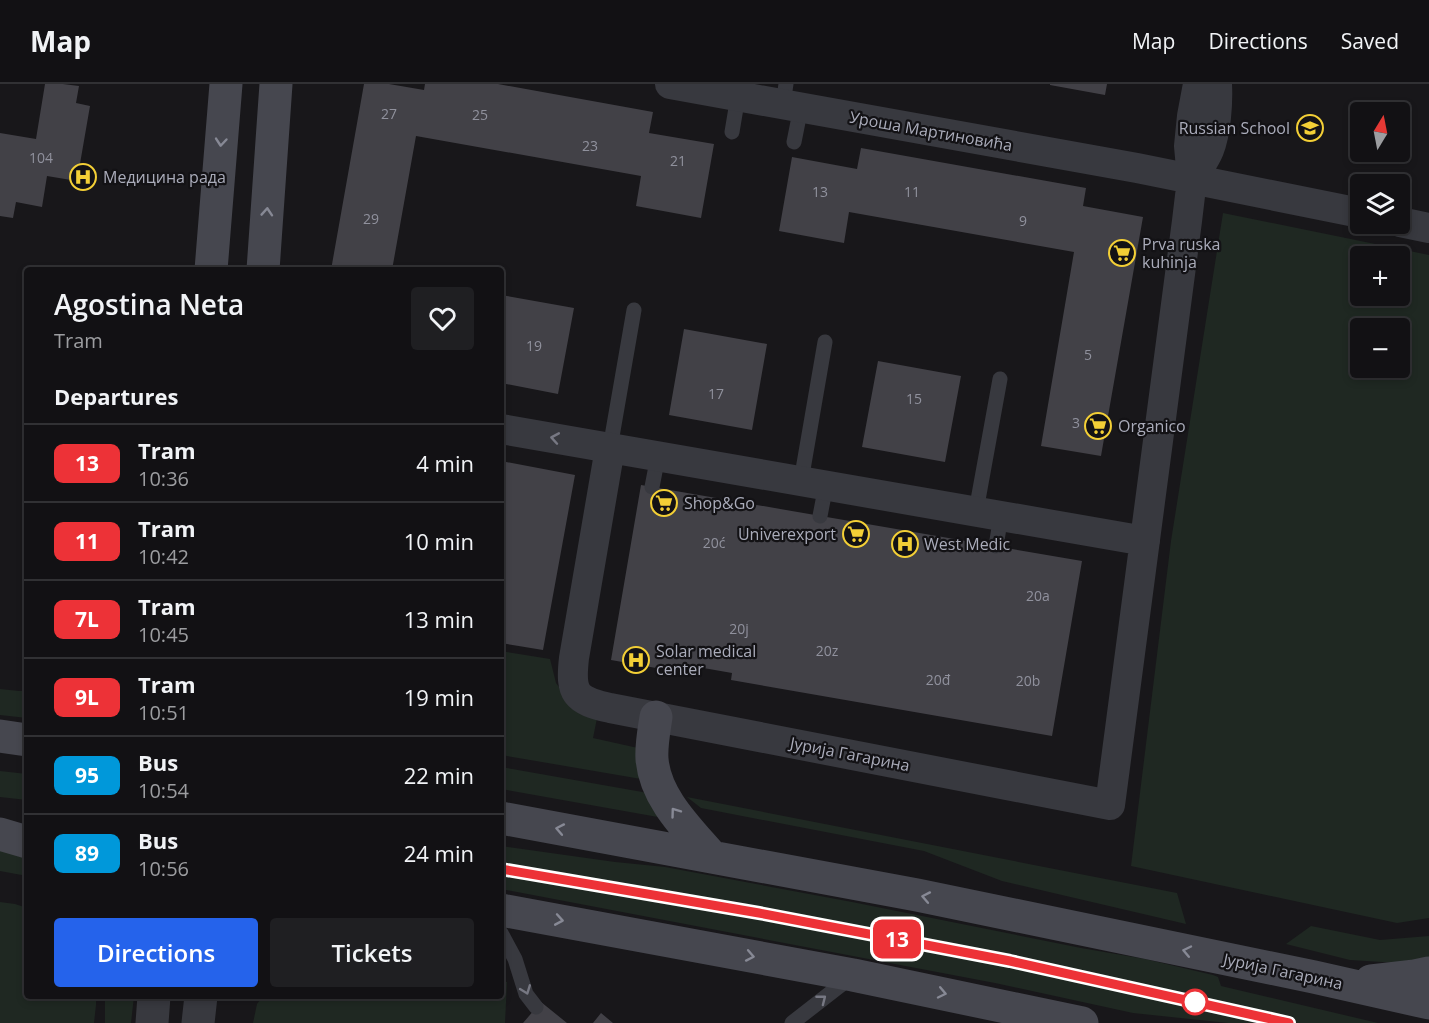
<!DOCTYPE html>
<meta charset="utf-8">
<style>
body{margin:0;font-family:"Open Sans",sans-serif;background:#1f1f22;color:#f1f3f6;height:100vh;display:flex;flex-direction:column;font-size:22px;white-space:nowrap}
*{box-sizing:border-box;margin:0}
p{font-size:20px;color:#9c9da0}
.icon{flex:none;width:33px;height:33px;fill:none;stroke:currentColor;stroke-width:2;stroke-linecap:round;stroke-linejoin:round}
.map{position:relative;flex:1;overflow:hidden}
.side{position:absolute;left:24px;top:183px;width:480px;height:732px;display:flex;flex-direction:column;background:#121114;border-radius:6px;box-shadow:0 3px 9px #0003,0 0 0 2px #313134}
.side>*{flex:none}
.badge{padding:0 12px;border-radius:9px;font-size:21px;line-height:39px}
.needle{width:39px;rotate:10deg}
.controls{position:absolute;left:1350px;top:18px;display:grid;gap:12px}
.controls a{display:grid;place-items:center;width:60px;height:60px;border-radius:6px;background:#121114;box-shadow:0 3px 9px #0003,0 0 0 2px #313134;font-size:30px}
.map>.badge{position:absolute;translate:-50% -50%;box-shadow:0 0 0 3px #fff}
h2{padding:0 30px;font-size:22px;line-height:54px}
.round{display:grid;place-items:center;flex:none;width:63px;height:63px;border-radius:6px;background:#1f1f22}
.summary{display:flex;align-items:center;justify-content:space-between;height:102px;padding:0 30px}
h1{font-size:28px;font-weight:600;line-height:45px}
.primary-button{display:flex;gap:12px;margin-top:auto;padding:12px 30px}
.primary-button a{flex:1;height:69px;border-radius:6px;background:#2563eb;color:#fff;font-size:24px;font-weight:600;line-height:69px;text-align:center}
.primary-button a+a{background:#1f1f22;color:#f1f3f6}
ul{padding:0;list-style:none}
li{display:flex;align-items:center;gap:18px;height:78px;padding:0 30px;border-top:2px solid #313134}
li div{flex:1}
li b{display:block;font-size:22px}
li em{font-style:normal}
li .badge{min-width:66px;font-weight:700;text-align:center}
header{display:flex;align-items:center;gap:36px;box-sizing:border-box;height:84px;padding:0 30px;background:#121114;border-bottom:2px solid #313134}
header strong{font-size:28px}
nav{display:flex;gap:33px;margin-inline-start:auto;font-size:21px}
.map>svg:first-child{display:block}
.green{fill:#1f2822;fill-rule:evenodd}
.building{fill:#424147}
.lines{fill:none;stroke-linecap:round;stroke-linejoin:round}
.service{stroke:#38393f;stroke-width:15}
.minor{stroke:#38393f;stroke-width:30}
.tertiary{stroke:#38393f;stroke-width:33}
.secondary{stroke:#46474f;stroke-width:33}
.oneway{stroke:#878995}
.oneway2{stroke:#777883}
.line-casing{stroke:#fff;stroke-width:14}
.line{stroke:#ed3237;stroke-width:9}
.stop-dot{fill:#fff;stroke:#ed3237;stroke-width:3}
.labels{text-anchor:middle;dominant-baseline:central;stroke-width:4.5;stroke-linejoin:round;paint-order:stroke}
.number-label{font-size:14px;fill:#90919d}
.poi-label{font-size:16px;fill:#aaacba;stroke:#131215;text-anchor:start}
.street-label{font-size:16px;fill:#aaacba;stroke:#131215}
</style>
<header>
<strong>Map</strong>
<nav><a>Map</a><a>Directions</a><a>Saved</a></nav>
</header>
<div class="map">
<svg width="1429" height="939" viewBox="0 0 1429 939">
<rect width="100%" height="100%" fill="#18171a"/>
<path class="green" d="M1223,129L1429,171V834L1397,839L1131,782L1171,457ZM1360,172H1400V212H1360ZM1400,244V284H1360V244Z
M501,567L550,575L556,599L574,624L597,634L593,654L638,664L647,696L501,671Z
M0,605L19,607H27V634L0,631Z
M501,683L648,709L669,735L501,705Z
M0,687L27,690V716L0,713Z
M687,713L1177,809L1186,840L1002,797L924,767L701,724Z
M501,762L615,778L665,783L852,818L1081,864L1145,875L1213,891L1218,893L1221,902L1378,939H1228L1133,929L995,899L501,805Z
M0,766L27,770V792L0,787Z
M0,818L15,820L27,824V912H96V921L94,939H0Z
M1311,842L1380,856L1429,852V876L1398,879L1350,876L1286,860Z
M501,897L507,898L505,939H253L257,920L263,912H501Z
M105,912H134L131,939H105Z"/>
<path class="building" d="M45,0H63L79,2L76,19L90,22L77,97L47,92L42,123L16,118L13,134L0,132V49L36,55Z
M364,0H389L424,6L425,0H498L653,28L649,49L714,60L701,134L636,122L641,92L416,52L392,186H331Z
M1050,0H1107L1105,11L1050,1Z
M861,64L1086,104L1083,122L1143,133L1101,372L1041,362L1074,168L849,128L844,159L779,147L792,73L857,85Z
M501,211L574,224L558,310L501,299Z
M684,245L767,260L752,346L669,331Z
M878,277L961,292L945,378L862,363Z
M501,377L575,391L543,566L501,559Z
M641,401L1082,477L1052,652L731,596L732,589L692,582L690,590L611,576Z
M541,918L567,939H523Z
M601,929L613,939H593Z"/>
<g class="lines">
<path class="service" d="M783,20L786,0
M732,48L738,12
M794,58L801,23
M610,364L634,226
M801,397L825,258
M652,403L658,372
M976,427L1000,295
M820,432L826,401
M996,462L1001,432
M501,849L515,875L526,910L536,923
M792,939L851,893"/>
<path class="minor" d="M670,0L1137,84L1360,129
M1192,95C1197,86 1205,76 1209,66C1216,48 1218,19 1217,0
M1400,138L1429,144
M501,345L1145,457
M610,364L574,574C570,610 575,616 610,624L1110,721L1187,137L1192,95L1189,62L1192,32L1198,0"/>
<path class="tertiary" d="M152,939L154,912
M198,939L201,912"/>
<path class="secondary" d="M211,186L226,0
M263,186L276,0
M656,633C654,647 651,661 652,675C655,714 688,745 712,773
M0,652L27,656
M501,734L917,811L1314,893L1429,919
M0,750L27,758
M501,826L853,891L1082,939
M1371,897L1415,892L1429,889"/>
</g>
<defs><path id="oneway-chevron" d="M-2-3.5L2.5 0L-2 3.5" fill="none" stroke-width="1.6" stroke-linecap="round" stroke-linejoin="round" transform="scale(1.5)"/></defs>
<g class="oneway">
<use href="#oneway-chevron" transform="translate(221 58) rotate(95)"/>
<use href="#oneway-chevron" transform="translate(267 128) rotate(-86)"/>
<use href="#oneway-chevron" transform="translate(675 728) rotate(-126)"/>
<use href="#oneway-chevron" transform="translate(560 745) rotate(-169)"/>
<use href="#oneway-chevron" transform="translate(926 813) rotate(-169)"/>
<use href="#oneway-chevron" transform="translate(559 836) rotate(10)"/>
<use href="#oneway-chevron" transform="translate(1187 867) rotate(-168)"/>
<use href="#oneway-chevron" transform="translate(750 872) rotate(11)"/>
<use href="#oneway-chevron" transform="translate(942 909) rotate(12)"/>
</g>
<g class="oneway2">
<use href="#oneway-chevron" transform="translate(555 354) rotate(-170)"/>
<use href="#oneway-chevron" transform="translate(526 906) rotate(69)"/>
<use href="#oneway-chevron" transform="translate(822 915) rotate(-38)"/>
</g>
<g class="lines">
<defs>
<path id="line" d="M501,785L759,829L1010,877L1289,939"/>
</defs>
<use href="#line" class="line-casing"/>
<use href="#line" class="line"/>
</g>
<defs>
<symbol id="school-ring" viewBox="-11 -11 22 22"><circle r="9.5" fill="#131215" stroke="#f3cf36" stroke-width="1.5"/><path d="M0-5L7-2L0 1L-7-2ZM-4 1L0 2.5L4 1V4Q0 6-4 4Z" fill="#f3cf36"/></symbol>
<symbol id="hospital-ring" viewBox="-11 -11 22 22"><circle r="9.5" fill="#131215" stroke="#f3cf36" stroke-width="1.5"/><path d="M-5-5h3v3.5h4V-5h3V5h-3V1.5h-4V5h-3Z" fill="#f3cf36"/></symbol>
<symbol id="supermarket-ring" viewBox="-11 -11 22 22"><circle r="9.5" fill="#131215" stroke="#f3cf36" stroke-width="1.5"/><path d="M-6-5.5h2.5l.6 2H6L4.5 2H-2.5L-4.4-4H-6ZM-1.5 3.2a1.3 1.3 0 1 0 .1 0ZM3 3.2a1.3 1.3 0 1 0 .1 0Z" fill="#f3cf36"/></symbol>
</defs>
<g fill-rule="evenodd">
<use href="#school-ring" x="1295" y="29" width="30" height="30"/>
<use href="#hospital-ring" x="68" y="78" width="30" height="30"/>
<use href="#supermarket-ring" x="1107" y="154" width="30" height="30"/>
<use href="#supermarket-ring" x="1083" y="327" width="30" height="30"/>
<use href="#supermarket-ring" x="649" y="404" width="30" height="30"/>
<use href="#supermarket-ring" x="841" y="435" width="30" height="30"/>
<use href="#hospital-ring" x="890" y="445" width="30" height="30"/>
<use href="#hospital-ring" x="621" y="561" width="30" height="30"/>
</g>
<circle class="stop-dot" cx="1195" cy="918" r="12"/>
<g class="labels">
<g class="number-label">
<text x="389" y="29">27</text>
<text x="480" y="30">25</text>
<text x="590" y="61">23</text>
<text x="41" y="73">104</text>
<text x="678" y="76">21</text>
<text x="820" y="107">13</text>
<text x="912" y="107">11</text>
<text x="371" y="134">29</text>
<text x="1023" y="136">9</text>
<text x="534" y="261">19</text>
<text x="1088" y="270">5</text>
<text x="716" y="309">17</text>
<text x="914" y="314">15</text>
<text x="1076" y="338">3</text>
<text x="714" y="458">20ć</text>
<text x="1038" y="511">20a</text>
<text x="739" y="544">20j</text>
<text x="827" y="566">20z</text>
<text x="938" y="595">20đ</text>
<text x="1028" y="596">20b</text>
</g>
<g class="poi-label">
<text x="1290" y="44" text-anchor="end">Russian School</text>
<text x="103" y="93">Медицина рада</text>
<text x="1142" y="160">Prva ruska<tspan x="1142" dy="18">kuhinja</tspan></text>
<text x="1118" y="342">Organico</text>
<text x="684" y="419">Shop&amp;Go</text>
<text x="836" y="450" text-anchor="end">Univerexport</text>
<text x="924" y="460">West Medic</text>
<text x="656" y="567">Solar medical<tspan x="656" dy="18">center</tspan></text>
</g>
<g class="street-label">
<text transform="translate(931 47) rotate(10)">Уроша Мартиновића</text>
<text transform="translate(850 670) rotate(11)">Јурија Гагарина</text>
<text transform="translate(1283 887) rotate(12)">Јурија Гагарина</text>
</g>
</g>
</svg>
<div class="controls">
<a><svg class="needle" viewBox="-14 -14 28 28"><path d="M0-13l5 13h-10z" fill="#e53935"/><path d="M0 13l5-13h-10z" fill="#9c9da0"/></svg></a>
<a><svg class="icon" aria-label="layers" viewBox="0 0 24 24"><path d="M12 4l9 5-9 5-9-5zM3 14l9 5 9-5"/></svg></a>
<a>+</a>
<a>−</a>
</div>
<b class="badge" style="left:897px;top:855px;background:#ed3237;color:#fff">13</b>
<section class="side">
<div class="summary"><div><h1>Agostina Neta</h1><p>Tram</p></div><a class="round"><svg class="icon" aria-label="heart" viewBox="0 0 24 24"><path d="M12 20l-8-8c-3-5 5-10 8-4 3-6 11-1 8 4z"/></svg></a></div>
<h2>Departures</h2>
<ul>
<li><span class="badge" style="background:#ed3237;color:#fff">13</span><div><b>Tram</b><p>10:36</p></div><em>4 min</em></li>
<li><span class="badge" style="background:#ed3237;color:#fff">11</span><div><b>Tram</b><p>10:42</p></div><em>10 min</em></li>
<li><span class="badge" style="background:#ed3237;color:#fff">7L</span><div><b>Tram</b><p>10:45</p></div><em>13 min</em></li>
<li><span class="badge" style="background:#ed3237;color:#fff">9L</span><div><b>Tram</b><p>10:51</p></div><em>19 min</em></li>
<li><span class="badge" style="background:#0098da;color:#fff">95</span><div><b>Bus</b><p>10:54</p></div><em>22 min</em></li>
<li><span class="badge" style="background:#0098da;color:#fff">89</span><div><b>Bus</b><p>10:56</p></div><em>24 min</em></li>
</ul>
<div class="primary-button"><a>Directions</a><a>Tickets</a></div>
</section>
</div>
